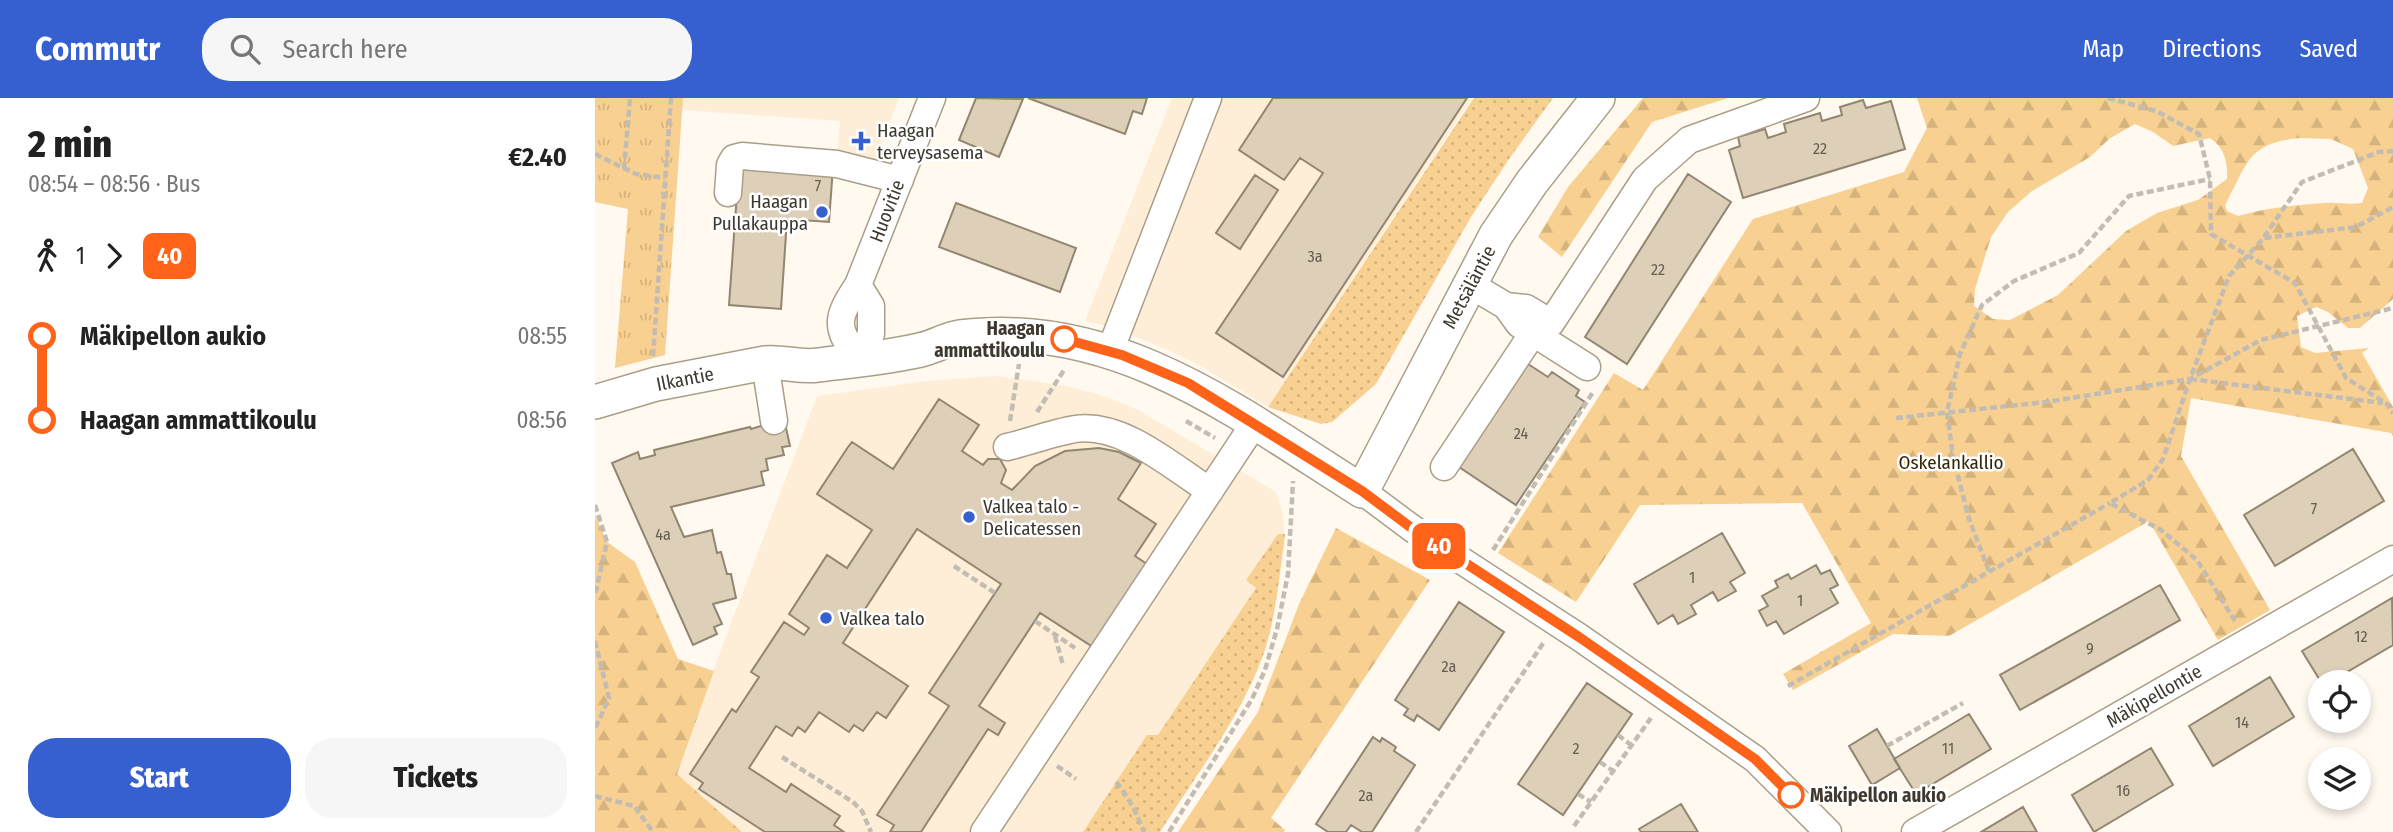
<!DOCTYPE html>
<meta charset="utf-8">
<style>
body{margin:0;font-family:"Fira Sans Condensed",sans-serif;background:#f6f6f6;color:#222;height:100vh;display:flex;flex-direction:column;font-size:26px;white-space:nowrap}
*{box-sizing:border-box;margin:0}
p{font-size:23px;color:#767676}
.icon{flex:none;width:38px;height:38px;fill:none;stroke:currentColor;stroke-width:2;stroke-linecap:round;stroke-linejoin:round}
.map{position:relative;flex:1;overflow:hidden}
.drawer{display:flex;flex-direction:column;background:#fff;width:595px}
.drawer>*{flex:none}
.badge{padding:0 14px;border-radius:10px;font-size:24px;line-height:46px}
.controls{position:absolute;left:1713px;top:572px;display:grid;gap:14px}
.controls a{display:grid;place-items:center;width:63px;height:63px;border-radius:50%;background:#fff;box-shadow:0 4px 10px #0003;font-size:35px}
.map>.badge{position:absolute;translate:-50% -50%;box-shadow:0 0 0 4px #fff}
.legs{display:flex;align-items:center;gap:10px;height:77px;padding:0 28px;font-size:23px}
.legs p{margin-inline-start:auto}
.headline{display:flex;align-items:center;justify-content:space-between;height:119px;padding:0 28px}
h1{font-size:38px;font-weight:800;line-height:52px}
.action{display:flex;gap:14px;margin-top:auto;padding:14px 28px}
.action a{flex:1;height:80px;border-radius:28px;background:#3660d0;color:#fff;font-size:28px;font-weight:800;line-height:80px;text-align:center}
.action a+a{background:#f6f6f6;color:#222}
ul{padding:0 28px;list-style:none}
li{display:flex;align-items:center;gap:24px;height:84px;font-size:26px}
li i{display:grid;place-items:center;width:10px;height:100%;margin:0 9px;background:currentColor}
li i::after{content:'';width:18px;height:18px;margin:-9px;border:5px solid;border-radius:50%;background:#fff}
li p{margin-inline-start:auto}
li:first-child i{background:linear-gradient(#0000 50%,currentColor 0)}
li:last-child i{background:linear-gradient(currentColor 50%,#0000 0)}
header{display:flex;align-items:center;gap:42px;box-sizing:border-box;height:98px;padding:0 35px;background:#3660d0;color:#fff}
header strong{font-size:33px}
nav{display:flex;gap:38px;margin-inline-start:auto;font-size:24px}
.search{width:490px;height:63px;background:#f6f6f6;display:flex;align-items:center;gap:18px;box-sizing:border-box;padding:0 24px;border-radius:28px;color:#767676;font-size:26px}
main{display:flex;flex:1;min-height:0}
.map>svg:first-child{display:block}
.built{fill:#feeed7}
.grass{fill:url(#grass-dots)}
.forest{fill:url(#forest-firs);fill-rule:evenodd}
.park{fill:url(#park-tufts)}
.building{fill:#ddcfb8;stroke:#928571;stroke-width:2}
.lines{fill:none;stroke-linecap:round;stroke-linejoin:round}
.minor-casing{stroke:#ab9e88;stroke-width:29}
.major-casing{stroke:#ab9e88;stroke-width:36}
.path{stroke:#c2bcb3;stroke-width:4.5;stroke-dasharray:7 3.5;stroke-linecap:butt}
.minor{stroke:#fff;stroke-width:26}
.major{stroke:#fff;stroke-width:33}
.line-1-casing{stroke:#fff;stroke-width:16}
.line-1{stroke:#ff6319;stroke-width:10}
.poi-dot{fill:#3660d0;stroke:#fff;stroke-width:2.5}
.stop-1-dot{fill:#fff;stroke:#ff6319;stroke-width:3.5}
.labels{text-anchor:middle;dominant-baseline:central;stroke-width:5;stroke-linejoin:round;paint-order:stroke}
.number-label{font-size:16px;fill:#665e51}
.poi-label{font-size:19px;fill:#3e382f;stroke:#fff;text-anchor:start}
.street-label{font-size:19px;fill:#3e382f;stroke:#fff}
.stop-label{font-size:19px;font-weight:bold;fill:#3e382f;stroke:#fff;text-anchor:end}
.park-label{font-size:19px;fill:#362607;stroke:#fff}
</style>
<header>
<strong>Commutr</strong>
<div class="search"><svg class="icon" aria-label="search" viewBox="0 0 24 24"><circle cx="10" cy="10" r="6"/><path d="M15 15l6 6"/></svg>Search here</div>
<nav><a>Map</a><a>Directions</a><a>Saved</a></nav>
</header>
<main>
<section class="drawer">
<div class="headline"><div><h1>2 min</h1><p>08:54 – 08:56 · Bus</p></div><b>€2.40</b></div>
<div class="legs"><svg class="icon" aria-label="walk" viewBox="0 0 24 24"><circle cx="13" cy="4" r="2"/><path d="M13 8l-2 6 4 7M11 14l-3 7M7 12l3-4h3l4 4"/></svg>1<svg class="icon" aria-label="forward" viewBox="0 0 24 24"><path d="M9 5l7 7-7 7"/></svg><b class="badge" style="background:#ff6319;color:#fff">40</b></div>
<ul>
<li><i style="color:#ff6319"></i><b>Mäkipellon aukio</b><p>08:55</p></li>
<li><i style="color:#ff6319"></i><b>Haagan ammattikoulu</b><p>08:56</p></li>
</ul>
<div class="action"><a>Start</a><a>Tickets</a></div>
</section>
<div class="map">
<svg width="1798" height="734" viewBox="0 0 1798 734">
<defs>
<pattern id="grass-dots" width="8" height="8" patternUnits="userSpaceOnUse" patternTransform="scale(1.75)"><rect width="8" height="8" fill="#f8d091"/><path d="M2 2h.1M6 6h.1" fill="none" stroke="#d6b37d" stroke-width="1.8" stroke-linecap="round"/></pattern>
<pattern id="forest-firs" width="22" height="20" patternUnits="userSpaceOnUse" patternTransform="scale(1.75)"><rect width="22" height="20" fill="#f8d091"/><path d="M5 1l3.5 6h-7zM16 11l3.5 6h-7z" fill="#d6b37d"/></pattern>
<pattern id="park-tufts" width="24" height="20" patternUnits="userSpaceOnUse" patternTransform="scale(1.75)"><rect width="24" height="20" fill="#f8d091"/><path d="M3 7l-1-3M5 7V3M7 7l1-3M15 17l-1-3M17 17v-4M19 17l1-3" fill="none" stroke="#d6b37d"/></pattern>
</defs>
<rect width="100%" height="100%" fill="#fff9f0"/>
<path class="built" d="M88,0H304L279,65L242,63L245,23L87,12Z
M577,0H877L673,309L605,268L575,253L517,229L490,223Z
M401,278L471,288L509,298L543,312L681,394L688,416L690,447L683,472L510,734H91L64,716L222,298L332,283Z"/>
<path class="grass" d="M879,0H958L914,61L876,119L781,286L737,324L726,326L673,309Z
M683,436H690C684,479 681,527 664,568C640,627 599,680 565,734H488L552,637H563L661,490L651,482Z"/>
<path class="forest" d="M1048,0H1133L1057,24L967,159L943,139L973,89Z
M1322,0H1798V201L1765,230H1753L1733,214L1721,209L1702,218L1706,249L1720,255L1774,250L1767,255L1798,309V338L1796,335L1596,300L1586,358L1675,512L1623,542L1554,423L1354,538L1298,536L1198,592L1188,576L1276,525L1207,405L1045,407L981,504L903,455L1019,275L1048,292L1158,121L1309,74L1332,30ZM1540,26L1558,34L1578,48L1615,40C1630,50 1633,65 1632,81L1603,102L1562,115L1531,133L1463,197L1415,222L1398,221L1379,208L1380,191L1396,139L1413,114L1437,93L1495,59L1514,41ZM1705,40L1736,41L1758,51L1773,90L1767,105C1754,107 1743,104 1729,105C1700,107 1672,110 1643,118L1632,113L1630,107C1653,65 1652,45 1705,40Z
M0,417L12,444L40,464L83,561L119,573L82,676L147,734H0Z
M741,430L835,482L676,720L690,732L689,734H583L663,614L704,506Z"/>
<path class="park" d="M0,0H88L70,257L20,270L33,111L0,104Z"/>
<path class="building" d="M381,0L428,1L404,59L364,42Z
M433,0H552L547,16L538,13L530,36Z
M678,0H872L688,279L621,235L728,75L705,60L689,82L644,52Z
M1268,2L1271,10L1296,3L1310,51L1148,100L1134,52L1145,48L1143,39L1170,31L1173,40L1191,34L1189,26L1225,15L1227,23L1247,17L1245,9Z
M144,67L238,69L234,124L192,121L186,211L134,207Z
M1093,76L1136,104L1032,266L990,239Z
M660,77L683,92L645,151L621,135Z
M361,105L481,150L465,194L344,149Z
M930,264L953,279L957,274L984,292L981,298L990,304L921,407L861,367Z
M344,301L384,327L367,353L388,367L393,361H405L411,372L406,385L417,392L440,368L470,353L504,350L524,354L546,365L523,401L561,426L540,458L552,466L498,549L445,515L384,608L410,625L403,637L393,631L326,734H295L299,727L282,717L354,608L334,595L406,486L322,431L248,545L313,588L291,620L282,614L268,633L259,627L254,634L224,614L210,634L203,629L197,638L181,628L154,670L191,694L196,686L245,718L239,727L249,734H170L104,691L108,685L95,676L137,611L141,614L164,579L156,574L189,524L209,537L214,530L194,516L232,457L252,470L277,432L222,396L253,349L257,344L298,371Z
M189,321L195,348L187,349L189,357L171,361L173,372L166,374L169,387L76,409L89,439L117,432L122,455L126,454L132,476H136L141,500L118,506L127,526L119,529L122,536L98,547L17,365L43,354L45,361L60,357L59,352L155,329L156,331Z
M1758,351L1789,403L1680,468L1649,417Z
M1127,435L1150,475L1135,484L1141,493L1123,503L1118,494L1096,507L1101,516L1083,526L1078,517L1063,526L1039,486Z
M1221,467L1226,476L1235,472L1243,487L1235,491L1243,505L1189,536L1181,523L1172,528L1164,513L1173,508L1167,498L1183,489L1180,483L1193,476L1196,481Z
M1565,487L1585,522L1425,612L1405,577Z
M1797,500L1798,547L1735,584H1726L1707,553Z
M864,504L909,534L844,632L822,617L819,623L809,617L813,611L800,602Z
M1675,579L1699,619L1618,668L1594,628Z
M992,585L1037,616L968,717L923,686Z
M1374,616L1396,651L1321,696L1299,661Z
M1282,631L1305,670L1277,687L1254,648Z
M778,639L785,644L787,640L801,649L799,653L820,667L777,734H767L756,727L751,734H733L721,726Z
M1556,650L1578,687L1499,734L1477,697Z
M1086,706L1103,734H1046L1044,731Z
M1428,709L1442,734H1386Z"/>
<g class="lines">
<defs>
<path id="minor" d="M133,95L135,67L139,60L147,58L242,66L305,82
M874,186L911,208L924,226L992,269
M263,187L276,208V236L264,262C239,229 241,220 263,187L337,0
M911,208L931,210L956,225L1050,81L1094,42L1211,0
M515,253L613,0
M170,265L179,323
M412,349C434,344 457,335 480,331C528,324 577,369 615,393
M849,369L938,235
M767,393L818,431L984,539L1160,661L1233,734
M389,734L659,326
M1320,734L1798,461"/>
<path id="major" d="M0,304L61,286L170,265C188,263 205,270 223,267C254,263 299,259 329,251C346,246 355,239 374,238C526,223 646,317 767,393L901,137L937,84L1003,0"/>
</defs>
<use href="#minor" class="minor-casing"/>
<use href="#major" class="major-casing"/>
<path class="path" d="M1513,0L1561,13L1604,36L1615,81L1616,136L1700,185L1751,280L1792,306L1798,315
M0,56L41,76L70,80
M29,71L35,0
M1669,139L1707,84L1784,54L1798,53
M58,258L76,0
M1595,281L1788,305
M442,314L469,272
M1301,320L1451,304L1595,281L1666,242L1798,210
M415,323L424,266
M591,323L620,340
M0,407L12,444L0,497
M898,452L998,294
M359,468L400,495
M1394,473L1374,421L1358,359L1352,314L1365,256L1387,207L1419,183L1484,155L1534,98L1615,81
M440,523L480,550
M1640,523L1602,462L1566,432L1515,405L1553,382L1568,361L1595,281L1634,178L1669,140L1761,129L1798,109
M460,538L468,567
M0,543L14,600L0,631
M1193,588L1515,405
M1023,637L1036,647
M1292,648L1368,605
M187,659L258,704L267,713L276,734
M1005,664L1018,673
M462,668L481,681
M521,684C534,699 542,716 549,734
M983,696L996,704
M0,698L39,708L58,734
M979,728L1056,620
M574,734L657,601L670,572L682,531L693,476L698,383
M821,734L949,544"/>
<use href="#minor" class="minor"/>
<use href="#major" class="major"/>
</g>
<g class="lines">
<defs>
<path id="line-1" d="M469,241L527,257L593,285L767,393L818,431L984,539L1160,661L1196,697"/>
</defs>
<use href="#line-1" class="line-1-casing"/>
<use href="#line-1" class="line-1"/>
</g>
<g class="poi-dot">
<path d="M262.5 32.5h7v7h7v7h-7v7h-7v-7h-7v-7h7z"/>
<circle cx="227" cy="114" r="7"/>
<circle cx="374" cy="419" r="7"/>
<circle cx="231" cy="520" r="7"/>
</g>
<g class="stop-1-dot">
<circle cx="469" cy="241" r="12"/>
<circle cx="1196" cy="697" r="12"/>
</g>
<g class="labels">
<g class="number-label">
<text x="1225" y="50">22</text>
<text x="223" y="87">7</text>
<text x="720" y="158">3a</text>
<text x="1063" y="171">22</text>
<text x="926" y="335">24</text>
<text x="1719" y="410">7</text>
<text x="68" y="436">4a</text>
<text x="1097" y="479">1</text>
<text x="1205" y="502">1</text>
<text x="1766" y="538">12</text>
<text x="1495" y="550">9</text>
<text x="854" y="568">2a</text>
<text x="1647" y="624">14</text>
<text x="981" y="650">2</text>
<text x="1353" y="650">11</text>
<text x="1528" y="692">16</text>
<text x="771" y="697">2a</text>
</g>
<g class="poi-label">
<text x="282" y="32">Haagan<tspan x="282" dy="22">terveysasema</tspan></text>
<text x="213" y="103" text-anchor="end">Haagan<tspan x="213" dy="22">Pullakauppa</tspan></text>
<text x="388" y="408">Valkea talo -<tspan x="388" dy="22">Delicatessen</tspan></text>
<text x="245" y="520">Valkea talo</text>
</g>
<g class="street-label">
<text transform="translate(292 113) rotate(-69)">Huovitie</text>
<text transform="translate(874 189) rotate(-62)">Metsäläntie</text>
<text transform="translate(90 281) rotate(-11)">Ilkantie</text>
<text transform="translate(1559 598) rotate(-30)">Mäkipellontie</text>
</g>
<g class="stop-label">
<text x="450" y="230">Haagan<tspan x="450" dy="22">ammattikoulu</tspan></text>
<text x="1215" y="697" text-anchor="start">Mäkipellon aukio</text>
</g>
<g class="park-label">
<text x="1356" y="364">Oskelankallio</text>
</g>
</g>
</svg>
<div class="controls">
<a><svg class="icon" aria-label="locate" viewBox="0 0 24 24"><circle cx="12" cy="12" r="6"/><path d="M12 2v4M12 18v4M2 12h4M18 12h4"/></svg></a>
<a><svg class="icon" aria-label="layers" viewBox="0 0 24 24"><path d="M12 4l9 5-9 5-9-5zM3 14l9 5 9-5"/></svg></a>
</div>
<b class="badge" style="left:844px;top:448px;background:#ff6319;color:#fff">40</b>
</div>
</main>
